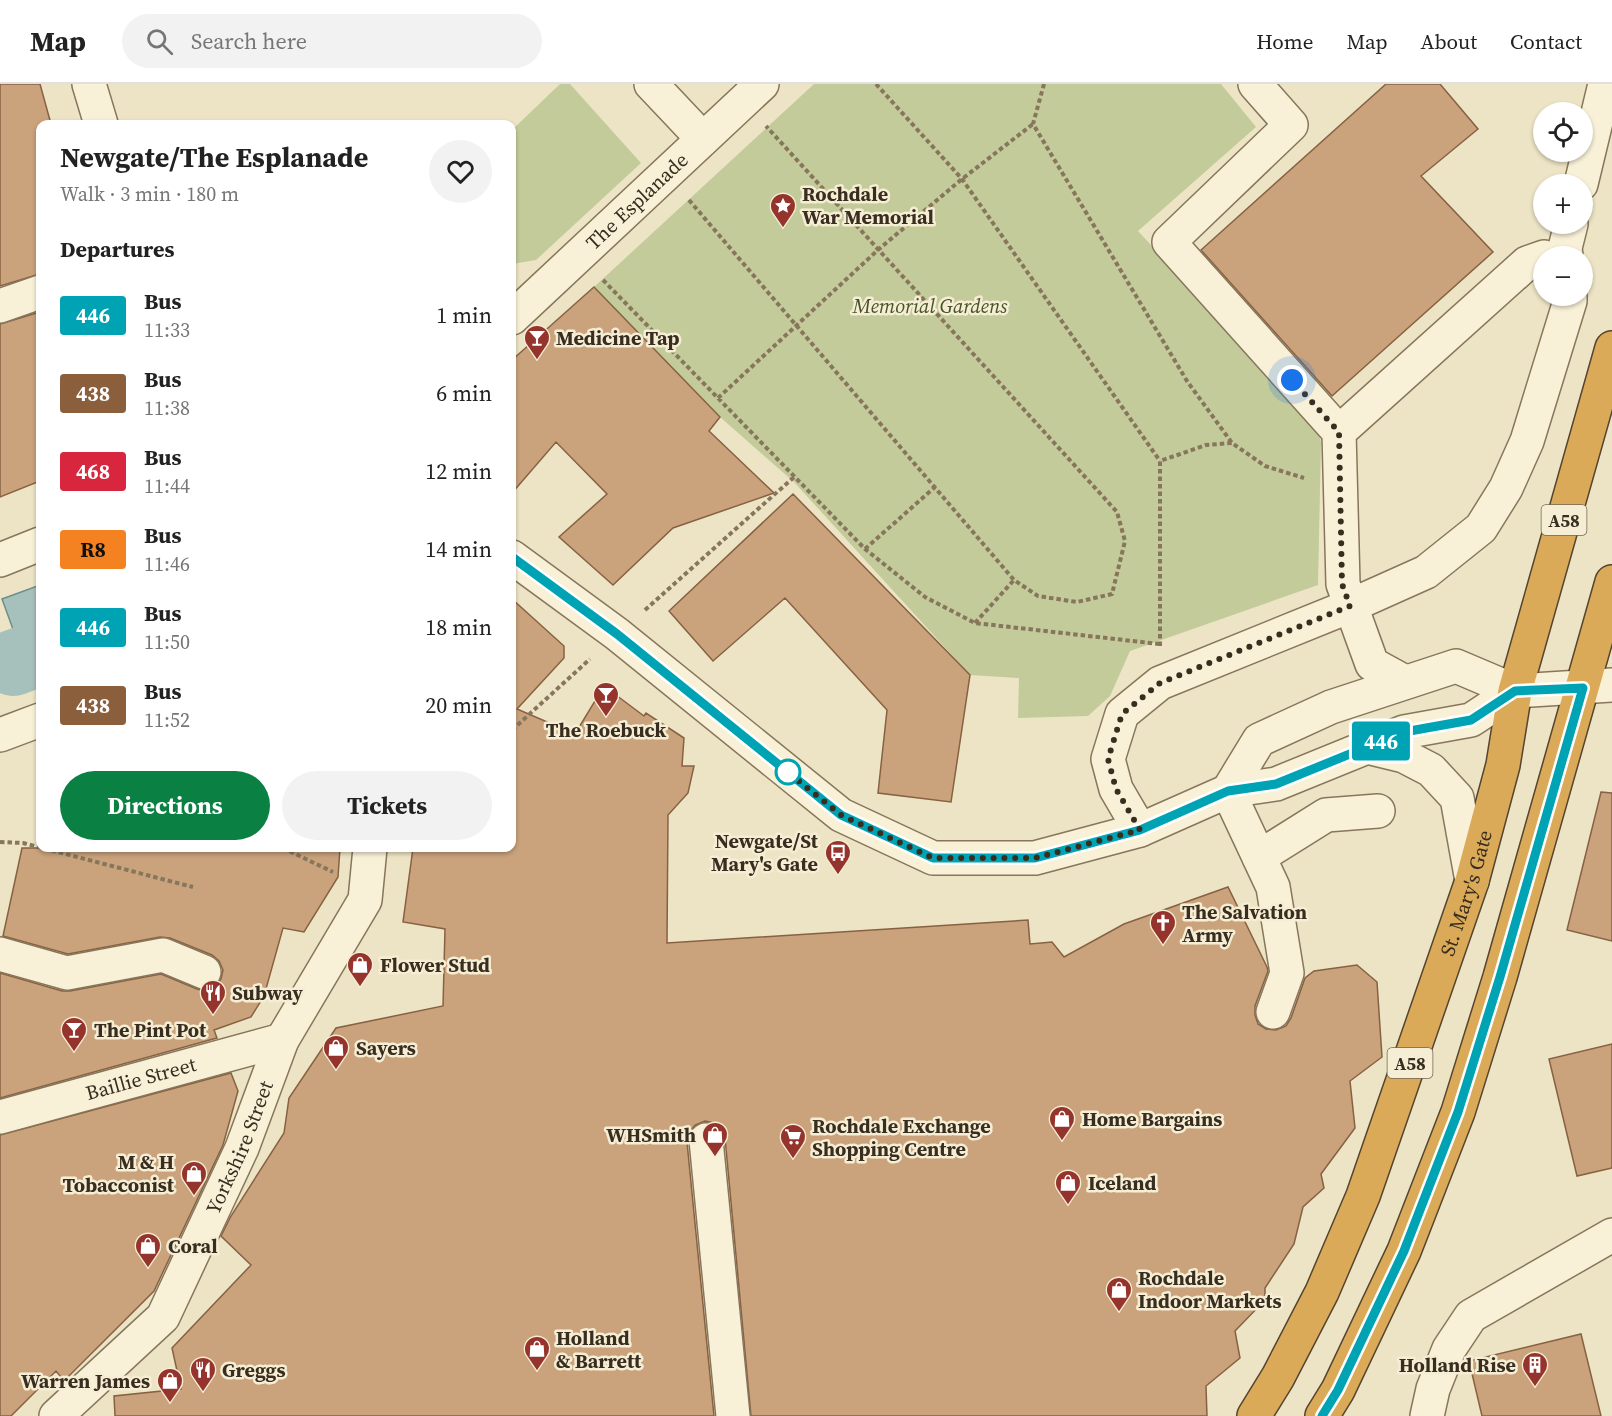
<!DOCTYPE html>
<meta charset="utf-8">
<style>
body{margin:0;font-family:"Source Serif 4",serif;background:#f2f2f2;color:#222;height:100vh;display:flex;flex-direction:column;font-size:22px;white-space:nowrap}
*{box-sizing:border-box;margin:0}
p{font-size:20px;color:#767676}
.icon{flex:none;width:33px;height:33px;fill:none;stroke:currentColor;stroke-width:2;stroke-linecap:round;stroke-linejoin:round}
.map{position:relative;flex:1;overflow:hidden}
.drawer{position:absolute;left:36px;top:36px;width:480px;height:732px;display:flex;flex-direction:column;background:#fff;border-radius:12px;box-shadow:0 2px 4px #0004}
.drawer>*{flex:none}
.badge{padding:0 12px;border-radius:4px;font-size:21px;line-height:39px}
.buttons{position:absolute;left:1533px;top:18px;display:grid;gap:12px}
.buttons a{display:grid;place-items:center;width:60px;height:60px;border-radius:50%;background:#fff;box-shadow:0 2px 4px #0004;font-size:30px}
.you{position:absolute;width:30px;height:30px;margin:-15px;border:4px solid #fff;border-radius:50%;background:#1a73e8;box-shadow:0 0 0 9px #1a73e833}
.map>.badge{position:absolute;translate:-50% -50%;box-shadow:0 0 0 3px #fff}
h2{padding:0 24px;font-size:22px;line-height:54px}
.round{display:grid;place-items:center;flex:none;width:63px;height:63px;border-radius:32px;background:#f2f2f2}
.headline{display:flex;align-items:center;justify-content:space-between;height:102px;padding:0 24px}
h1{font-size:28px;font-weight:700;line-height:45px}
.primary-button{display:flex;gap:12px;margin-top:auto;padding:12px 24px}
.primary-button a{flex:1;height:69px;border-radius:36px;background:#0b8043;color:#fff;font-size:24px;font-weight:700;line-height:69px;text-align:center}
.primary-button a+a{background:#f2f2f2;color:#222}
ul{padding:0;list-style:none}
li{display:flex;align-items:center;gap:18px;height:78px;padding:0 24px}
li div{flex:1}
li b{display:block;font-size:22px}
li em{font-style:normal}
li .badge{min-width:66px;font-weight:700;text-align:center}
header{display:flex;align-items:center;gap:36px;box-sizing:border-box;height:84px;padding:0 30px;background:#fff;border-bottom:2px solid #e0e0e0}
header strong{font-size:28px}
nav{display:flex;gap:33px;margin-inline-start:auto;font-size:21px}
.search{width:420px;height:54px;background:#f2f2f2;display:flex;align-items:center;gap:15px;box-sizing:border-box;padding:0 21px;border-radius:33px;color:#767676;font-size:22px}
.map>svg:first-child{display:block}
.green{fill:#c2cb99}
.water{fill:#a6c0bb;stroke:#6d8e89;stroke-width:1.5}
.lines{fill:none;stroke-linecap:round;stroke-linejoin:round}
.river{stroke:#a6c0bb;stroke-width:66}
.building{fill:#caa27c;stroke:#866242;stroke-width:1.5}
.minor-casing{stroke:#87765b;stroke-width:36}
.highway-casing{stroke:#55442f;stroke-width:36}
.path{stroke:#87765b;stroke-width:4;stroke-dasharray:4.5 3;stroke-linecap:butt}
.minor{stroke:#f8f1d8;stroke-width:33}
.highway{stroke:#daaa58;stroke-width:33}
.line-casing{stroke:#fff;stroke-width:14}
.line{stroke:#00a3b4;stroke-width:9}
.walk{stroke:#382d1f;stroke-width:6;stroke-dasharray:0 10.8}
.stop-dot{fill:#fff;stroke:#00a3b4;stroke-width:3}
.labels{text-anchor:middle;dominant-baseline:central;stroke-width:5;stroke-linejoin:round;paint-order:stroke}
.shield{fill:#f5edd4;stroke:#716755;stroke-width:1.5}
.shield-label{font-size:18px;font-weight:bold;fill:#382d1f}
.poi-label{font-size:20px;font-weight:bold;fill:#382d1f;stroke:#f5edd4;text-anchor:start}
.street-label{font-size:20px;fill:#382d1f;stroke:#f5edd4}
.park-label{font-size:20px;font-style:italic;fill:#455426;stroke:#f5edd4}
</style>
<header>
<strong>Map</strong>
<div class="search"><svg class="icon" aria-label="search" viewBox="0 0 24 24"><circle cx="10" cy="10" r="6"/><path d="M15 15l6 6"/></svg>Search here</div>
<nav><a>Home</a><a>Map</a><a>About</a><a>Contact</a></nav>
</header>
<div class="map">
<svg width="1612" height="1332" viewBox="0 0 1612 1332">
<rect width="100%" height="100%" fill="#ede4c5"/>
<path class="green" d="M560,0H570L641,79L536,176L512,180V46Z
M814,0H1221L1256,43L1138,147L1315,337L1321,358L1318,501L1130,567L1110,612L1088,632L1018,634L1019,594L970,591L794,398L720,333L594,203Z"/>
<path class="water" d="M40,501V601L34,603L2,515Z"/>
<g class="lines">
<path class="river" d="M13,579L40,569"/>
</g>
<path class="building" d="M0,0H40L51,40H40V190L0,202Z
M1386,0H1440L1478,45L1421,92L1493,168L1332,312L1201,166Z
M594,203L720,333L709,347L774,409L673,444L613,501L559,453L607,410L556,358L512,409V276Z
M40,228V397L0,413V240Z
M793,410L970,591L951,718L878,709L887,626L785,514L713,577L669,527Z
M512,515L564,562V574L517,625L575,650L604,602L644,632L646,629L684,654L682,682H694L688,709L668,731L667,859L1028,836L1030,860L1052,858L1064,873L1124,840L1228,803L1267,883L1268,887L1255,922V931L1258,940L1266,945L1276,946L1286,942L1291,934L1305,894L1314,887L1357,881L1377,898L1382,973L1350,997L1355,1044L1321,1090L1324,1104L1303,1123L1294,1160L1265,1204V1216L1235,1247L1240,1274L1206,1302L1207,1332H751L725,1054L721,1045L714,1039L705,1037L695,1041L689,1049L687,1058L714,1332H115L114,1312L181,1305L172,1264L251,1181L221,1152L231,1132L284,1049L289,1014L336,944L443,922L445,845L403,838L413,764H512Z
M1601,708L1612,709V857L1567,846Z
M22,764H340L338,793L304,848L283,844L264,912L251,933L214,946L217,954L0,1014V889L62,907H70L161,890L197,905L206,907L216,902L221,895L223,886L219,877L212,871L170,854L160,853L68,870L3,852Z
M1612,960V1084L1577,1092L1549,975Z
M231,989L238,1007L223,1061L154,1207L64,1297L56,1287L11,1332H0V1051Z
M1581,1250L1601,1332H1482L1469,1277Z"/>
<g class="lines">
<defs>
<g id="minor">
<path d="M89,0L101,40"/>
<path d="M651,0L703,55"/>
<path d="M1255,0L1291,41L1169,158L1339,348"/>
<path d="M1581,100L1605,0"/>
<path d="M1566,172L1565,164L1571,140"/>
<path d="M0,222L40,208"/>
<path id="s1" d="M512,234L762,0"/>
<path d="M512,473L617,550L841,731L933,774H1035L1140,746L1228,707L1276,700L1404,648L1471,636L1515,607L1612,601"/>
<path d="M0,476L40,460"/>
<path d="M1405,598L1372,580L1343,500L1339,348L1527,179L1544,173"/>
<path d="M0,651L40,636"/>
<path d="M1367,663L1404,672L1431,686L1457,714L1472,797"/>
<path d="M1228,707L1259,656L1331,623L1456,582L1515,607"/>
<path d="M1228,707L1273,803L1287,889L1273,928"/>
<path d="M1140,746L1116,705L1108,675L1122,630L1160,599L1350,522L1426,488L1481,444L1506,404L1527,357L1570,217V212"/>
<path d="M1259,773L1326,731L1378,727"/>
<path d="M0,870L67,889L163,871L204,888"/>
<path id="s2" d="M0,1033L282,956"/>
<path d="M706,1056L733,1332"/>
<path id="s3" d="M56,1332L163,1233L242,1064L282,956L365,816L370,764"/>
<path d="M1427,1332L1433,1305L1449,1265L1471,1232L1612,1151"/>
</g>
<g id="highway">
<path id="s4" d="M1254,1332L1278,1293L1322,1208L1363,1112L1472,797L1503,681L1515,607L1612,264"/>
<path d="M1322,1332L1338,1306L1404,1167L1458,1028L1500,893L1612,498"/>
</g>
</defs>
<use href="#minor" class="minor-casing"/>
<use href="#highway" class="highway-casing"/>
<path class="path" d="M876,0L962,95L1160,377
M1044,0L1033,40L1187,297L1232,359L1265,382L1304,394
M689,116L1014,496L1038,512L1077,518L1112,510L1125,457L1117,428L766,42
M603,196L865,465L925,513L975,539L1159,560
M718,314L879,165L962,95L1033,40
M865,465L935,403
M645,526L794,393
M975,539L1014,496
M1160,562V377L1206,361L1232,359
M512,646L590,575
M0,758L23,759L193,803
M283,764L333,788"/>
<use href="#minor" class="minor"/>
<use href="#highway" class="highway"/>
</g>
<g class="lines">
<defs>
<path id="line" d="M512,473L617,550L841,731L933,774H1035L1140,746L1228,707L1276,700L1404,648L1471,636L1515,607L1583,604L1500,893L1458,1028L1404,1167L1338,1306L1322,1332"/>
</defs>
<use href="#line" class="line-casing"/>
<use href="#line" class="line"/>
<path class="walk" d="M788,688L785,686L841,731L933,774H1035L1140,746L1116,705L1108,675L1122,630L1160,599L1350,522L1342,500L1339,348L1292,296"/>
</g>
<defs>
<symbol id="sight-pin" viewBox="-11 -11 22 30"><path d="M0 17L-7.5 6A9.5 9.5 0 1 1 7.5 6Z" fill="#95342d" stroke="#f5edd4"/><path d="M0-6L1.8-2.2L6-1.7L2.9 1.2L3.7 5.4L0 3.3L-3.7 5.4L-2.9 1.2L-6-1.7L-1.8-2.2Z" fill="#fff"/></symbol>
<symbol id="bar-pin" viewBox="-11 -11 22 30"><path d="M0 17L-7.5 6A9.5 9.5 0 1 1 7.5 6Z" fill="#95342d" stroke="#f5edd4"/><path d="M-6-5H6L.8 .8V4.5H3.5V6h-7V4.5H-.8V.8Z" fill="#fff"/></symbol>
<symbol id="bus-pin" viewBox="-11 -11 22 30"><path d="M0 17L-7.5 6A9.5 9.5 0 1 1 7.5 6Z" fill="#95342d" stroke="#f5edd4"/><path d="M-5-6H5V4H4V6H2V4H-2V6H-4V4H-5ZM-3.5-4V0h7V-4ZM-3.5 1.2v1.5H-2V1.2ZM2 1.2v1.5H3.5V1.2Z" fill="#fff"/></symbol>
<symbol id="church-pin" viewBox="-11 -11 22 30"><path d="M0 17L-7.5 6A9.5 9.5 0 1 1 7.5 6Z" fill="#95342d" stroke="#f5edd4"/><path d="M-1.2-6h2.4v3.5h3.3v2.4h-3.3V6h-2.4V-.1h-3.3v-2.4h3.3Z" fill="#fff"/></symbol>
<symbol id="shop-pin" viewBox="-11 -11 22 30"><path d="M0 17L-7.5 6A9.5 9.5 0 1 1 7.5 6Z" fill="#95342d" stroke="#f5edd4"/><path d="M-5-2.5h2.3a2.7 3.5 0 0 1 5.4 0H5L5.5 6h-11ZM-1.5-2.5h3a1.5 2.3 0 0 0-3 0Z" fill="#fff"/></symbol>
<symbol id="restaurant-pin" viewBox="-11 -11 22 30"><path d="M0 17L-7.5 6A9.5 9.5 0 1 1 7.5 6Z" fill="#95342d" stroke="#f5edd4"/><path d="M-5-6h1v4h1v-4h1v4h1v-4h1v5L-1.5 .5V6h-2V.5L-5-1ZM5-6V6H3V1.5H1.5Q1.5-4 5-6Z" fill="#fff"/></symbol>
<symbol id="supermarket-pin" viewBox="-11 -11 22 30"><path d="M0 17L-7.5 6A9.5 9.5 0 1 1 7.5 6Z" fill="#95342d" stroke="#f5edd4"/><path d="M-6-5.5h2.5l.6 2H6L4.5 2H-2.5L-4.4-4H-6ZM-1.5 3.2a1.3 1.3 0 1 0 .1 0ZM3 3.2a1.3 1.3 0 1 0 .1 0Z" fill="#fff"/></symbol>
<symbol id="building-pin" viewBox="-11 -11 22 30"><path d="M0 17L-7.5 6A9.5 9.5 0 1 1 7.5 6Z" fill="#95342d" stroke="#f5edd4"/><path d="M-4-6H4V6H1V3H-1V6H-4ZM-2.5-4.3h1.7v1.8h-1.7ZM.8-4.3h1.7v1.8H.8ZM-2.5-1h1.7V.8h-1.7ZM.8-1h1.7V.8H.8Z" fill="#fff"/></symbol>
</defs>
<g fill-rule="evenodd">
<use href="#sight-pin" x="768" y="107" width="30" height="40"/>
<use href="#bar-pin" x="522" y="239" width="30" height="40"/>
<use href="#bar-pin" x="591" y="596" width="30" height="40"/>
<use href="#bus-pin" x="823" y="754" width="30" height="40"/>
<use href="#church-pin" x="1148" y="824" width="30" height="40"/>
<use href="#shop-pin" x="345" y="866" width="30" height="40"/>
<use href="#restaurant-pin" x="198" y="894" width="30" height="40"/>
<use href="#bar-pin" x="59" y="931" width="30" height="40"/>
<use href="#shop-pin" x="321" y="949" width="30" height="40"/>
<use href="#shop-pin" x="1047" y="1020" width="30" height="40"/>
<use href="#shop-pin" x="700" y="1036" width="30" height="40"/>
<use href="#supermarket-pin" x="778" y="1038" width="30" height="40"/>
<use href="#shop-pin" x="179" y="1075" width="30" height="40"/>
<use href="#shop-pin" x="1053" y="1084" width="30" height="40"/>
<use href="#shop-pin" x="133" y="1147" width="30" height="40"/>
<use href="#shop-pin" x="1104" y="1191" width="30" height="40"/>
<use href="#shop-pin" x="522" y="1250" width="30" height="40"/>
<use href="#building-pin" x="1520" y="1266" width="30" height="40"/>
<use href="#restaurant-pin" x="188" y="1271" width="30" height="40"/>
<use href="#shop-pin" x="155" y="1282" width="30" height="40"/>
</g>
<circle class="stop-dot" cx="788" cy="688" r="12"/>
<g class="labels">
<g class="shield">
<rect x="1541.5" y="421" width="45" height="30" rx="4.5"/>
<rect x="1387.5" y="964" width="45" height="30" rx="4.5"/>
</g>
<g class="shield-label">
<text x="1564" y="436">A58</text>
<text x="1410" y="979">A58</text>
</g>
<g class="poi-label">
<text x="802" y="110">Rochdale<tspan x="802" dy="23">War Memorial</tspan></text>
<text x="556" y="254">Medicine Tap</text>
<text x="606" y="646" text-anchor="middle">The Roebuck</text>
<text x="818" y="757" text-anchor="end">Newgate/St<tspan x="818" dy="23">Mary's Gate</tspan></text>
<text x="1182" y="828">The Salvation<tspan x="1182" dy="23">Army</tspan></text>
<text x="380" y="881">Flower Stud</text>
<text x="232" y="909">Subway</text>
<text x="94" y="946">The Pint Pot</text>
<text x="356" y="964">Sayers</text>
<text x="1082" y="1035">Home Bargains</text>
<text x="812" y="1042">Rochdale Exchange<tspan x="812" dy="23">Shopping Centre</tspan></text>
<text x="696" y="1051" text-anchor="end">WHSmith</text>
<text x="174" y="1078" text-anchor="end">M &amp; H<tspan x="174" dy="23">Tobacconist</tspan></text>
<text x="1088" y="1099">Iceland</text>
<text x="168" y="1162">Coral</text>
<text x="1138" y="1194">Rochdale<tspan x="1138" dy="23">Indoor Markets</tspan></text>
<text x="556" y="1254">Holland<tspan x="556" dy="23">&amp; Barrett</tspan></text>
<text x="1516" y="1281" text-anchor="end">Holland Rise</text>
<text x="222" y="1286">Greggs</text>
<text x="150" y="1297" text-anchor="end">Warren James</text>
</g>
<g class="street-label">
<text stroke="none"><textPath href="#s1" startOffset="171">The Esplanade</textPath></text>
<text stroke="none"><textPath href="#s4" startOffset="566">St. Mary's Gate</textPath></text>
<text stroke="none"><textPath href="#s2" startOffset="146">Baillie Street</textPath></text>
<text stroke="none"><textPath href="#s3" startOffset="332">Yorkshire Street</textPath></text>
</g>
<g class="park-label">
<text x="930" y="222">Memorial Gardens</text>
</g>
</g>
</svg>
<div class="buttons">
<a><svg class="icon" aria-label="locate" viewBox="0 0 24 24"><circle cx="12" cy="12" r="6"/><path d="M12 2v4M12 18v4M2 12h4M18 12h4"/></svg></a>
<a>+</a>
<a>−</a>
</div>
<div class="you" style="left:1292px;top:296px"></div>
<b class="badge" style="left:1381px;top:657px;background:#00a3b4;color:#fff">446</b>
<section class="drawer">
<div class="headline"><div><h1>Newgate/The Esplanade</h1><p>Walk · 3 min · 180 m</p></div><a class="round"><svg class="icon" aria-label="heart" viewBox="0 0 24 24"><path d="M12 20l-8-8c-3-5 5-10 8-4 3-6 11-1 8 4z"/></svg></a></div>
<h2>Departures</h2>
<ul>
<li><span class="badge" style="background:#00a3b4;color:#fff">446</span><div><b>Bus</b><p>11:33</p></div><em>1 min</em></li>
<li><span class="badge" style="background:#8b5e3c;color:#fff">438</span><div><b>Bus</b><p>11:38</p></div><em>6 min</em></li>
<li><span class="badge" style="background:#d7263d;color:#fff">468</span><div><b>Bus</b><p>11:44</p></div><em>12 min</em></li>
<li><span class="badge" style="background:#f58220;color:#111">R8</span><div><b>Bus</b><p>11:46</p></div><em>14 min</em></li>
<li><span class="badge" style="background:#00a3b4;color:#fff">446</span><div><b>Bus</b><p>11:50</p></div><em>18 min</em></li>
<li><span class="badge" style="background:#8b5e3c;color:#fff">438</span><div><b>Bus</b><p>11:52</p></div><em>20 min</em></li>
</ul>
<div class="primary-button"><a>Directions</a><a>Tickets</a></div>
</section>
</div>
